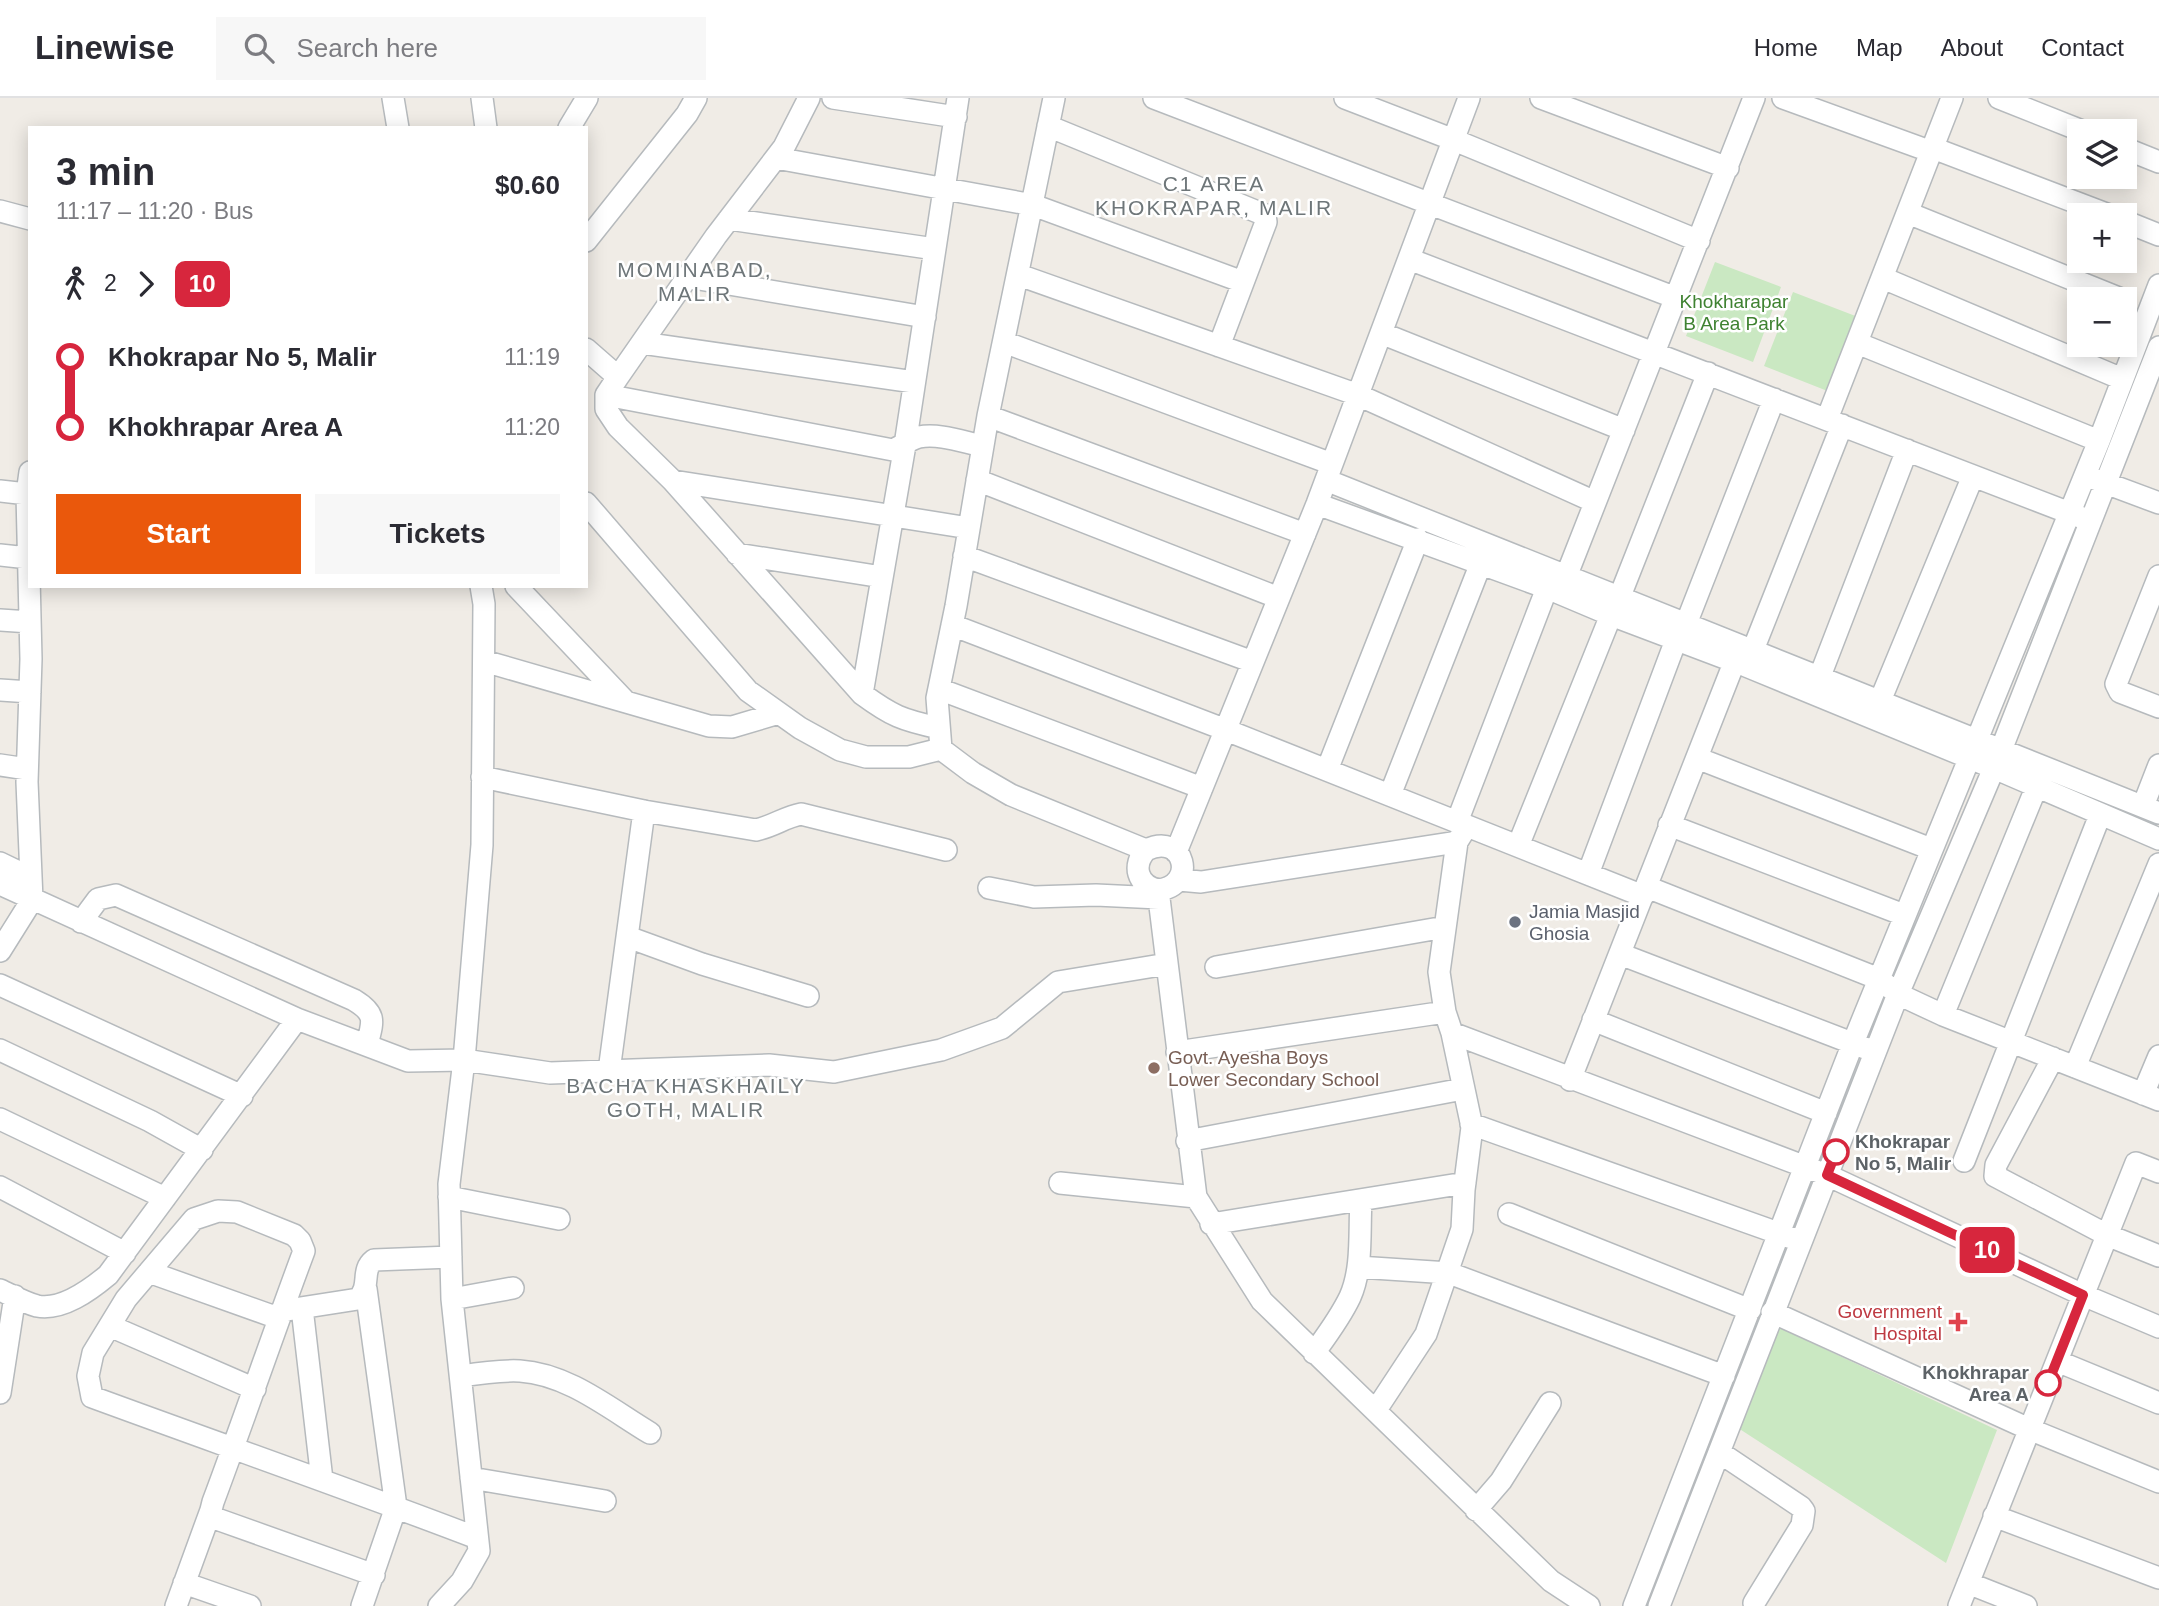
<!DOCTYPE html>
<meta charset="utf-8">
<style>
body{margin:0;font-family:Helvetica,sans-serif;background:#f7f7f7;color:#2b2b33;height:100vh;display:flex;flex-direction:column;font-size:26px;white-space:nowrap}
*{box-sizing:border-box;margin:0}
p{font-size:23px;color:#7c7c81}
.icon{flex:none;width:38px;height:38px;fill:none;stroke:currentColor;stroke-width:2;stroke-linecap:round;stroke-linejoin:round}
.map{position:relative;flex:1;overflow:hidden}
.panel{position:absolute;left:28px;top:28px;width:560px;height:462px;display:flex;flex-direction:column;background:#fff;border-radius:0px;box-shadow:0 4px 18px #0003}
.panel>*{flex:none}
.badge{padding:0 14px;border-radius:10px;font-size:24px;line-height:46px}
.buttons{position:absolute;left:2067px;top:21px;display:grid;gap:14px}
.buttons a{display:grid;place-items:center;width:70px;height:70px;border-radius:0px;background:#fff;box-shadow:0 4px 18px #0003;font-size:35px}
.map>.badge{position:absolute;translate:-50% -50%;box-shadow:0 0 0 4px #fff}
.legs{display:flex;align-items:center;gap:10px;height:77px;padding:0 28px;font-size:23px}
.legs p{margin-inline-start:auto}
.head{display:flex;align-items:center;justify-content:space-between;height:119px;padding:0 28px}
h1{font-size:38px;font-weight:600;line-height:52px}
.action{display:flex;gap:14px;margin-top:auto;padding:14px 28px}
.action a{flex:1;height:80px;border-radius:0px;background:#ea580c;color:#fff;font-size:28px;font-weight:600;line-height:80px;text-align:center}
.action a+a{background:#f7f7f7;color:#2b2b33}
ul{padding:0 28px;list-style:none}
li{display:flex;align-items:center;gap:24px;height:70px;font-size:26px}
li i{display:grid;place-items:center;width:10px;height:100%;margin:0 9px;background:currentColor}
li i::after{content:'';width:18px;height:18px;margin:-9px;border:5px solid;border-radius:50%;background:#fff}
li p{margin-inline-start:auto}
li:first-child i{background:linear-gradient(#0000 50%,currentColor 0)}
li:last-child i{background:linear-gradient(currentColor 50%,#0000 0)}
header{display:flex;align-items:center;gap:42px;box-sizing:border-box;height:98px;padding:0 35px;background:#fff;border-bottom:2px solid #e1e1e2}
header strong{font-size:33px}
nav{display:flex;gap:38px;margin-inline-start:auto;font-size:24px}
.search{width:490px;height:63px;background:#f7f7f7;display:flex;align-items:center;gap:18px;box-sizing:border-box;padding:0 24px;border-radius:0px;color:#7c7c81;font-size:26px}
.map>svg:first-child{display:block}
.green{fill:#cae8c2}
.lines{fill:none;stroke-linecap:round;stroke-linejoin:round}
.minor-casing{stroke:#b6babd;stroke-width:24}
.minor{stroke:#fff;stroke-width:21}
.line-1-casing{stroke:#fff;stroke-width:16}
.line-1{stroke:#d7263d;stroke-width:10}
.worship-dot{fill:#6b7280;stroke:#fff;stroke-width:2.5}
.education-dot{fill:#8d6e63;stroke:#fff;stroke-width:2.5}
.stop-1-dot{fill:#fff;stroke:#d7263d;stroke-width:3.5}
.health-dot{fill:#e0444e;stroke:#fff;stroke-width:2.5}
.labels{text-anchor:middle;dominant-baseline:central;stroke-width:5;stroke-linejoin:round;paint-order:stroke}
.park-label{font-size:19px;fill:#3f8231;stroke:#fff}
.worship-label{font-size:19px;fill:#5b616d;stroke:#fff;text-anchor:start}
.education-label{font-size:19px;fill:#785e54;stroke:#fff;text-anchor:start}
.stop-label{font-size:19px;font-weight:bold;fill:#5d6367;stroke:#fff;text-anchor:start}
.health-label{font-size:19px;fill:#be3a42;stroke:#fff;text-anchor:end}
.neighbourhood-label{font-size:21px;letter-spacing:2px;fill:#6e7679;stroke:#fff}
</style>
<header>
<strong>Linewise</strong>
<div class="search"><svg class="icon" aria-label="search" viewBox="0 0 24 24"><circle cx="10" cy="10" r="6"/><path d="M15 15l6 6"/></svg>Search here</div>
<nav><a>Home</a><a>Map</a><a>About</a><a>Contact</a></nav>
</header>
<div class="map">
<svg width="2159" height="1508" viewBox="0 0 2159 1508">
<rect width="100%" height="100%" fill="#f0ece6"/>
<path class="green" d="M1715,164L1781,189L1753,264L1686,238Z
M1793,194L1858,219L1830,294L1764,268Z
M1774,1227L1997,1332L1946,1465L1735,1328Z"/>
<g class="lines">
<defs>
<path id="minor" d="M393,0L398,30
M482,0L486,30
M809,0L784,49L716,138L618,279L606,297V311L618,329L673,383L862,596C892,618 902,622 939,630
M833,0L956,19
M1054,0L988,318L956,508L937,600L941,651L973,675L1011,697L1146,752C1185,733 1198,788 1158,792C1137,787 1132,767 1146,752
M1154,0L1676,200
M1345,0L1454,42L1699,143
M1541,0L1728,70
M1783,0L1932,54
M1999,0L2082,33
M1048,28L1265,117L1266,124L1219,248
M569,30L587,0
M1933,50L2109,117
M2124,50L2159,64
M776,60L1033,107L1243,184
M0,113L30,121
M1908,115L2121,201
M729,121L935,151
M2124,123L2159,137
M586,143L687,16L696,0
M1409,161L2080,419
M1019,177L1358,297L1595,404
M687,179L925,219
M1883,180L2122,281
M1381,235L1624,332
M1004,244L1332,366
M642,245L914,284
M1857,245L2099,343
M586,251L618,279
M606,297L893,352C902,348 910,341 919,339C939,335 963,344 983,348
M988,318L1305,436
M1827,321L1952,0
M2092,380L2159,405
M977,382L1279,500
M1326,382L2159,715
M673,383L969,430
M0,393L27,396
M586,405L748,593L800,630L840,652L866,659H909L941,651
M1317,406L1547,490L1611,517L1746,568L1994,670L2159,741
M737,456L882,479
M0,457L28,460
M964,458L1253,564
M2159,478L2116,586L2120,594L2159,609
M516,488L625,603
M1562,489L1754,0
M1620,498L1708,275
M0,522L30,524
M1686,526L1774,301
M952,527L1226,632L1643,798
M1749,562L1842,327
M484,563L709,628L732,629L779,615
M1820,578L1907,352
M939,591L1202,690
M0,592L30,594
M862,596L905,347L958,0
M1875,615L1973,378
M1697,660L1931,751
M0,667L27,671
M1327,672L1418,441
M482,679L644,713L756,732C774,728 785,719 801,716L946,752
M1390,697L1481,465
M2143,708L2159,667
M1457,724L1547,490
M1669,727L1904,817
M1518,748L1611,517
M1176,754L1317,406L1469,0
M0,765L31,780
M1588,776L1676,542
M1179,782L1201,784L1457,744
M0,786L297,921L408,963L464,962L550,975L769,967L834,974L941,952L1002,930L1058,884L1167,866
M1647,789L1879,881L1898,896L1943,917L2159,1002
M989,790L1034,799L1096,797L1159,800
M1158,792L1196,1099L1262,1203L1551,1483L1589,1508
M81,824L98,801L116,797L354,902C377,916 373,923 367,947
M628,839L702,866L808,898
M0,853L32,802L27,684L31,561L27,396L30,374
M1620,856L1865,950
M1216,869L1445,829
M0,887L242,998
M1943,917L2036,690
M1593,922L1826,1015
M1452,935L1827,1077L2083,1197L2159,1229
M0,952L150,1023L202,1052
M1177,954L1445,914
M2053,960L1996,1067L1995,1078L2107,1137L2159,1158
M2075,969L2159,766
M609,973L644,713
M1570,982L1734,565
M2143,996L2159,958
M0,1021L165,1100
M1471,1026L1792,1140
M1187,1043L1463,991
M1964,1063L2100,717
M1060,1085L1196,1099
M0,1089L125,1155
M449,1099L559,1121
M1509,1116L1750,1212
M1211,1126L1465,1085
M1358,1169L1449,1175L1724,1278
M149,1174L278,1220
M0,1192C11,1197 25,1205 37,1208C62,1213 90,1192 108,1177L297,921
M452,1201L513,1190
M302,1210L322,1382
M281,1213L358,1201C372,1187 360,1173 374,1162L451,1159
M1772,1214L2029,1331L2159,1384
M110,1228L255,1291
M1314,1255C1327,1237 1340,1220 1350,1199C1363,1170 1359,1133 1361,1102
M2057,1263L2159,1305
M461,1278C480,1275 500,1272 520,1273C568,1276 610,1311 650,1335
M0,1295L15,1198
M1376,1312L1426,1236L1462,1131L1464,1092L1472,1029L1452,935L1445,914L1439,874L1457,744L1467,728
M1719,1354L1801,1409L1804,1413L1802,1427L1754,1505
M471,1380L605,1403
M1476,1412L1501,1383L1550,1305
M1994,1418L2159,1480
M374,1477L214,1420L211,1412L213,1404C244,1321 273,1236 304,1153L300,1143L294,1137L237,1114L218,1113L194,1121L126,1201L93,1255L88,1278L92,1299C220,1346 349,1391 477,1440
M184,1485L250,1508
M1968,1485L2026,1508
M176,1508L211,1412
M362,1508L396,1409L366,1191
M439,1508L462,1483L479,1453L452,1201L449,1086L464,962L482,747L484,506L481,488
M1634,1508L1853,945L2099,343L2159,187
M1659,1508L1898,896L1994,670L2159,249
M1959,1508L2136,1065L2159,1074"/>
</defs>
<use href="#minor" class="minor-casing"/>
<use href="#minor" class="minor"/>
</g>
<g class="lines">
<defs>
<path id="line-1" d="M1836,1054L1827,1077L2083,1197L2048,1285"/>
</defs>
<use href="#line-1" class="line-1-casing"/>
<use href="#line-1" class="line-1"/>
</g>
<circle class="worship-dot" cx="1515" cy="824" r="7"/>
<circle class="education-dot" cx="1154" cy="970" r="7"/>
<g class="stop-1-dot">
<circle cx="1836" cy="1054" r="12"/>
<circle cx="2048" cy="1285" r="12"/>
</g>
<path class="health-dot" d="M1954.5 1213.5h7v7h7v7h-7v7h-7v-7h-7v-7h7z"/>
<g class="labels">
<g class="park-label">
<text x="1734" y="203">Khokharapar<tspan x="1734" dy="22">B Area Park</tspan></text>
</g>
<g class="worship-label">
<text x="1529" y="813">Jamia Masjid<tspan x="1529" dy="22">Ghosia</tspan></text>
</g>
<g class="education-label">
<text x="1168" y="959">Govt. Ayesha Boys<tspan x="1168" dy="22">Lower Secondary School</tspan></text>
</g>
<g class="stop-label">
<text x="1855" y="1043">Khokrapar<tspan x="1855" dy="22">No 5, Malir</tspan></text>
<text x="2029" y="1274" text-anchor="end">Khokhrapar<tspan x="2029" dy="22">Area A</tspan></text>
</g>
<g class="health-label">
<text x="1942" y="1213">Government<tspan x="1942" dy="22">Hospital</tspan></text>
</g>
<g class="neighbourhood-label">
<text x="1214" y="85">C1 AREA<tspan x="1214" dy="24">KHOKRAPAR, MALIR</tspan></text>
<text x="695" y="171">MOMINABAD,<tspan x="695" dy="24">MALIR</tspan></text>
<text x="686" y="987">BACHA KHASKHAILY<tspan x="686" dy="24">GOTH, MALIR</tspan></text>
</g>
</g>
</svg>
<div class="buttons">
<a><svg class="icon" aria-label="layers" viewBox="0 0 24 24"><path d="M12 4l9 5-9 5-9-5zM3 14l9 5 9-5"/></svg></a>
<a>+</a>
<a>−</a>
</div>
<b class="badge" style="left:1987px;top:1152px;background:#d7263d;color:#fff">10</b>
<section class="panel">
<div class="head"><div><h1>3 min</h1><p>11:17 – 11:20 · Bus</p></div><b>$0.60</b></div>
<div class="legs"><svg class="icon" aria-label="walk" viewBox="0 0 24 24"><circle cx="13" cy="4" r="2"/><path d="M13 8l-2 6 4 7M11 14l-3 7M7 12l3-4h3l4 4"/></svg>2<svg class="icon" aria-label="forward" viewBox="0 0 24 24"><path d="M9 5l7 7-7 7"/></svg><b class="badge" style="background:#d7263d;color:#fff">10</b></div>
<ul>
<li><i style="color:#d7263d"></i><b>Khokrapar No 5, Malir</b><p>11:19</p></li>
<li><i style="color:#d7263d"></i><b>Khokhrapar Area A</b><p>11:20</p></li>
</ul>
<div class="action"><a>Start</a><a>Tickets</a></div>
</section>
</div>
